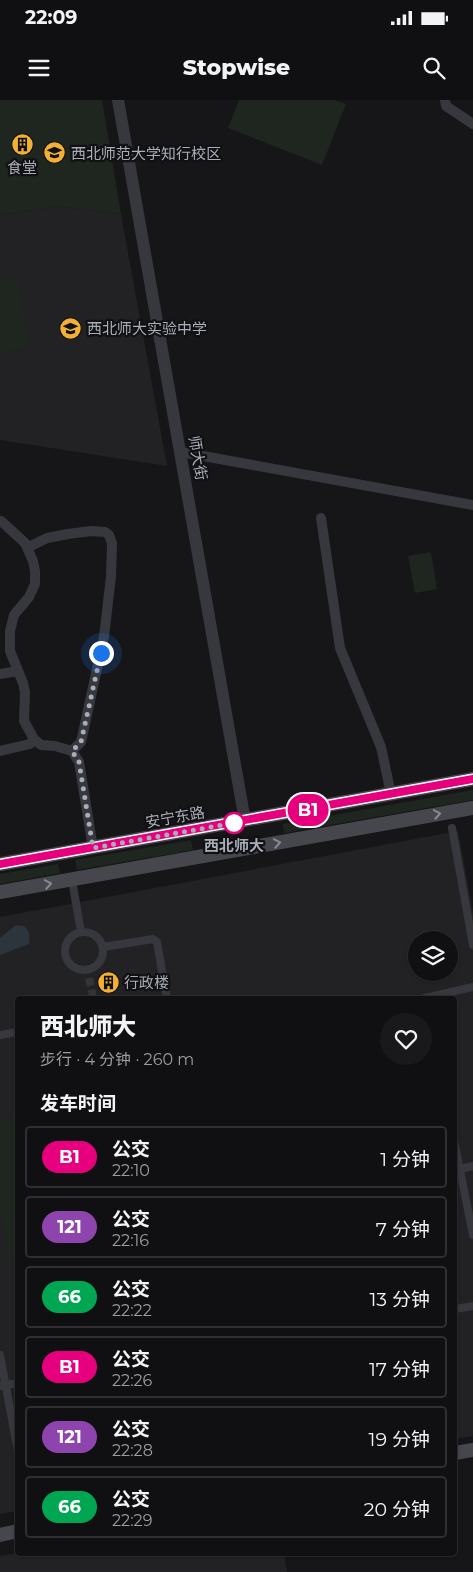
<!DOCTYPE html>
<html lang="zh">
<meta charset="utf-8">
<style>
body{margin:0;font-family:Montserrat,"Noto Sans SC",sans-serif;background:#19191b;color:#f1f3f6;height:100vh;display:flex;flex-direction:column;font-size:19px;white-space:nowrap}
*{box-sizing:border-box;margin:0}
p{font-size:16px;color:#9c9d9f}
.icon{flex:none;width:28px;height:28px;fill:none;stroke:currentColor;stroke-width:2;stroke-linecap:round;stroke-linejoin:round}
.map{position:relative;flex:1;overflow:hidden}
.panel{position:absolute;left:15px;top:896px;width:442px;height:560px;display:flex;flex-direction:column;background:#101012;border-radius:5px;box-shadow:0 1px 4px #0004,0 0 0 1px #303032}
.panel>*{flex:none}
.badge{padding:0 10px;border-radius:16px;font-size:18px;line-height:32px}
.fabs{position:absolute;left:408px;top:831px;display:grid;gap:10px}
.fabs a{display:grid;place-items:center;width:50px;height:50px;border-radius:50%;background:#101012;box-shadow:0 1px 4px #0004,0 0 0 1px #303032;font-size:25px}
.you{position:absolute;width:25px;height:25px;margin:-12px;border:4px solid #fff;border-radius:50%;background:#1a73e8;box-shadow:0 0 0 8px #1a73e833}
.map>.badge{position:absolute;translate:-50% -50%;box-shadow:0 0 0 2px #fff}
h2{padding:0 25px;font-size:19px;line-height:45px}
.round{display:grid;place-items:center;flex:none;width:52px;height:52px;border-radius:26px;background:#19191b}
.overview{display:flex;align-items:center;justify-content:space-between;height:85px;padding:0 25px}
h1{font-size:24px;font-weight:800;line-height:38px}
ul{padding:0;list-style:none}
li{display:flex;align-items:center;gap:15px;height:62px;margin:0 10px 8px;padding:0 15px;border:2px solid #303032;border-radius:5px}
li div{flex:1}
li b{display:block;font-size:19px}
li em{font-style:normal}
li .badge{min-width:55px;font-weight:700;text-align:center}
.status{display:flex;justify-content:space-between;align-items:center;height:35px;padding:0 25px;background:#101012;direction:ltr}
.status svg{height:14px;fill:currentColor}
header{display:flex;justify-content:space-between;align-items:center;height:65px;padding:0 25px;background:#101012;font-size:22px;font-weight:800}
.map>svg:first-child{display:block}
.built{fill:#222225;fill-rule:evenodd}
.green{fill:#1e261f}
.water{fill:#2c353c}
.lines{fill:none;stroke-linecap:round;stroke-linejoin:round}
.pedestrian-tunnel{stroke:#333438;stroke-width:8;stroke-dasharray:8 4;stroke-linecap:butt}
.pedestrian{stroke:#37383d;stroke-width:8}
.minor{stroke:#37383d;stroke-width:10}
.tertiary{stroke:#37383d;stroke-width:12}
.secondary{stroke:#45474d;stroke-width:14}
.oneway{stroke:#858993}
.line-casing{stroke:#fff;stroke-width:11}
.line{stroke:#e6007e;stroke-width:8}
.walk{stroke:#a8adb8;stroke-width:5;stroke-dasharray:0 9}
.stop-dot{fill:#fff;stroke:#e6007e;stroke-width:2.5}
.labels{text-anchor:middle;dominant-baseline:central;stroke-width:4.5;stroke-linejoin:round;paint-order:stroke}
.poi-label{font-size:15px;fill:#a8adb8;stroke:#111113;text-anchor:start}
.street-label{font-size:15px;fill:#a8adb8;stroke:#111113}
.stop-label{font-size:15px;font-weight:bold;fill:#a8adb8;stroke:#111113}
</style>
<div class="status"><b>22:09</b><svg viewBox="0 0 49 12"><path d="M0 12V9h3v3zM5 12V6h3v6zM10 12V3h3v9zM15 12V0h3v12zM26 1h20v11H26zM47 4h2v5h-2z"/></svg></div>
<header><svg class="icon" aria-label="menu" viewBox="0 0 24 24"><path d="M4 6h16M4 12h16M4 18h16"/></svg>Stopwise<svg class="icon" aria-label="search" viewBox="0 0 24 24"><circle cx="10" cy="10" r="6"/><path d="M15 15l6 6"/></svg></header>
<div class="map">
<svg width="473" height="1472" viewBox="0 0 473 1472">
<rect width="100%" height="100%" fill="#161618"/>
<path class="built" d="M58,106L121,114L167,366L0,340V115Z
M458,731L473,812V1336L455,1339V899H18V1411L0,1414V817ZM416,840H449V872H416Z
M18,1453L284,1454L287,1472H0V1456Z"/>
<path class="green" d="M0,0H102L121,114L58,106L0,115Z
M239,0H335L346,4L322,65L228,28Z
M18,178L29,246L0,252V181Z
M431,452L437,489L415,493L408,456Z
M473,690V700L284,733L283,724Z
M191,740L193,750L77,770L75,760Z
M58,764L60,773L0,784V774Z
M17,1018V1157L9,1158L0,1105V1021Z"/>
<path class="water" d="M16,825L24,826C30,831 30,836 29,844L0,855V838Z"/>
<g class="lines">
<path class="pedestrian-tunnel" d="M89,878L93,897"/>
<path class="pedestrian" d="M452,728L473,845
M72,780L81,832
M65 851a19 19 0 1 1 38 0a19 19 0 1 1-38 0Z
M103,847L153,839L157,842L167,899
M93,897V899
M421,899L473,887
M0,935L18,932
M455,1045L473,1135
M460,1069L473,1066
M455,1209L473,1206
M0,1255L18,1351
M0,1286L18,1283"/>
<path class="minor" d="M445,0L446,6L473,24
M181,352L473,405
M321,418L340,548L381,647L391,694
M1,421L25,443L33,461L35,471V484L29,497L14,515L10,531V551L23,583L25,592L24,621L34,639L41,645L55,646L72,651L79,662L93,748
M27,448L47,438L68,434L91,431L105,432L109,435L112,443L111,476L104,537L81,642L72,651
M0,574L18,571
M0,651L30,644L34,639"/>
<path class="tertiary" d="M118,0L245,721"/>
<path class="secondary" d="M0,764L473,679
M0,792L473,708
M455,1353L473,1350
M0,1435L18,1431"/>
</g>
<defs><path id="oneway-chevron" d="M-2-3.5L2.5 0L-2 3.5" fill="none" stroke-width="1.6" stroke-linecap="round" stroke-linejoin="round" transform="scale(1.25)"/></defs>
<g class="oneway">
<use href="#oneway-chevron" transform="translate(437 714) rotate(-10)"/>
<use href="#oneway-chevron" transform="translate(277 743) rotate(-10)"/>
<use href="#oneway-chevron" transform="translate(48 784) rotate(-10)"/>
</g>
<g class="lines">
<defs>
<path id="line" d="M0,764L473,679"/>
</defs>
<use href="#line" class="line-casing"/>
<use href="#line" class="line"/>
<path class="walk" d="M101,553L81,642L72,651L79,662L93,748L234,723"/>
</g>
<defs>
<symbol id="building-disc" viewBox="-11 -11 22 22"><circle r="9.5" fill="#f2b134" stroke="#111113"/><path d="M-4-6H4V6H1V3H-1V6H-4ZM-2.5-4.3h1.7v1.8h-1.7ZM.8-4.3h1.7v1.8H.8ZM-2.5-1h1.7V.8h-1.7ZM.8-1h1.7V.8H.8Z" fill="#111"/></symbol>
<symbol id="university-disc" viewBox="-11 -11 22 22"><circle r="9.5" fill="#f2b134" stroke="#111113"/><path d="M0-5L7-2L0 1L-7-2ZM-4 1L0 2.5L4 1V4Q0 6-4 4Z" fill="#111"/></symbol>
<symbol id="school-disc" viewBox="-11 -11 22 22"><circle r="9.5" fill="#f2b134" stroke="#111113"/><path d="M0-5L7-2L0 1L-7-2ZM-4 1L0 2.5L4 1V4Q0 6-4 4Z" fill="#111"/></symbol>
</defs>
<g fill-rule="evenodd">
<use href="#building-disc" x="10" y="32" width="25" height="25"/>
<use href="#university-disc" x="42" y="40" width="25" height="25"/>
<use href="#school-disc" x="58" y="216" width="25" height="25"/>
<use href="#building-disc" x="96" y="870" width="25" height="25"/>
</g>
<circle class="stop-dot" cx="234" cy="723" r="10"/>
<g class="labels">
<g class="poi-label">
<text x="71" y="53">西北师范大学知行校区</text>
<text x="22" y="67" text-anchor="middle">食堂</text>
<text x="87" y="228">西北师大实验中学</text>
<text x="124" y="882">行政楼</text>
</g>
<g class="street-label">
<text transform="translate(198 358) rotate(80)">师大街</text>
<text transform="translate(175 717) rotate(-10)">安宁东路</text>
</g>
<g class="stop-label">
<text x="234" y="745">西北师大</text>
</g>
</g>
</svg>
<div class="fabs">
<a><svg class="icon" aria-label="layers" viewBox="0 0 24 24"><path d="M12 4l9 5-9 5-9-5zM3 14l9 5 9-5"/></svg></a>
</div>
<div class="you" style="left:101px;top:553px"></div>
<b class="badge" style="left:308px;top:710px;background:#e6007e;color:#fff">B1</b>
<section class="panel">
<div class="overview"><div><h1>西北师大</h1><p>步行 · 4 分钟 · 260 m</p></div><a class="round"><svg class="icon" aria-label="heart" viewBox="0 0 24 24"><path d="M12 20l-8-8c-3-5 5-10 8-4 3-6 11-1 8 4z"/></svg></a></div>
<h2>发车时间</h2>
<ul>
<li><span class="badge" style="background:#e6007e;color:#fff">B1</span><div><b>公交</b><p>22:10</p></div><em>1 分钟</em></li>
<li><span class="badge" style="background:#8e44ad;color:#fff">121</span><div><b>公交</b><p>22:16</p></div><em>7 分钟</em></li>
<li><span class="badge" style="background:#00a651;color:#fff">66</span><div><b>公交</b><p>22:22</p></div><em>13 分钟</em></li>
<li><span class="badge" style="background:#e6007e;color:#fff">B1</span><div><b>公交</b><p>22:26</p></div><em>17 分钟</em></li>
<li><span class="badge" style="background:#8e44ad;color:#fff">121</span><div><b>公交</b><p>22:28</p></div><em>19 分钟</em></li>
<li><span class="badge" style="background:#00a651;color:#fff">66</span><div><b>公交</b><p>22:29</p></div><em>20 分钟</em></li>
</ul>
</section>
</div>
